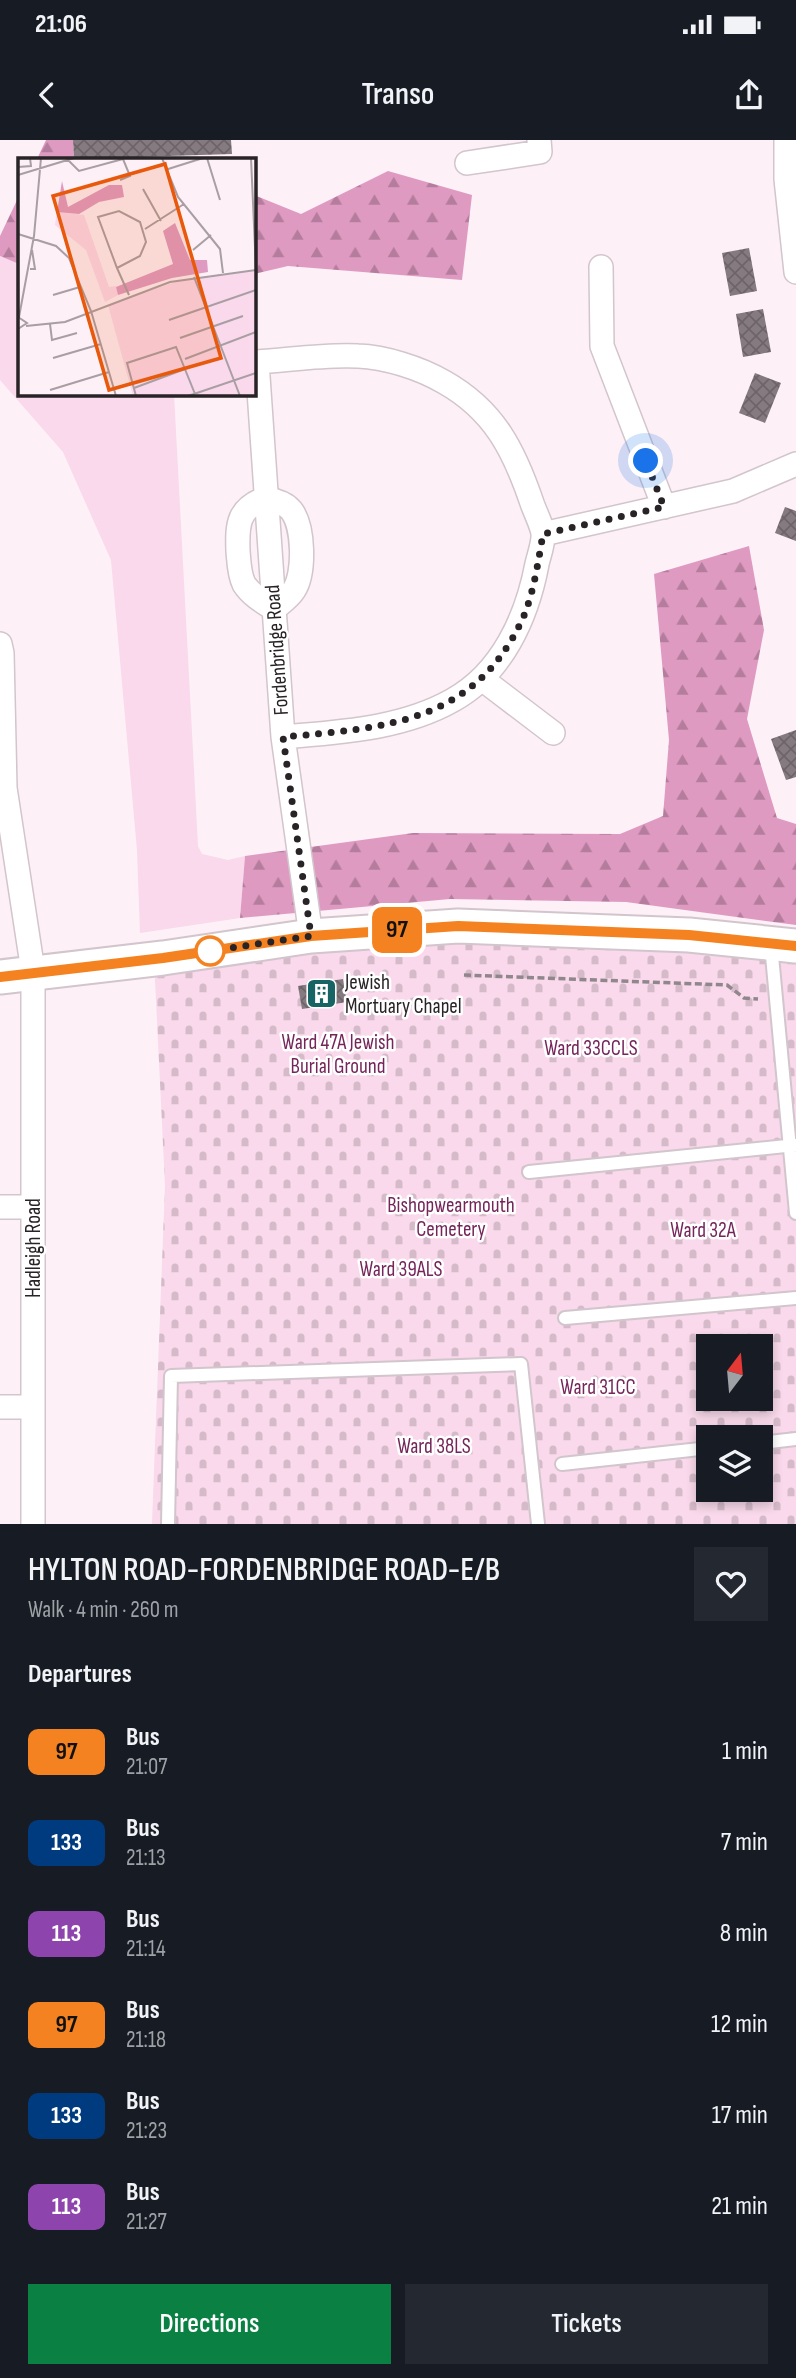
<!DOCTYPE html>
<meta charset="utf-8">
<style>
body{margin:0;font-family:"Sofia Sans Condensed",sans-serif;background:#242831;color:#f1f3f6;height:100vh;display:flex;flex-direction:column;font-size:26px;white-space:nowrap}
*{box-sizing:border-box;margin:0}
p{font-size:23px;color:#9ea1a6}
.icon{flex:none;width:38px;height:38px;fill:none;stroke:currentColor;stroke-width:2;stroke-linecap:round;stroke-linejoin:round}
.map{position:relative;height:1384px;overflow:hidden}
.panel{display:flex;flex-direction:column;background:#171b24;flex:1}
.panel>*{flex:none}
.badge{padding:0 14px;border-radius:10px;font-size:24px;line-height:46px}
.needle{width:46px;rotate:16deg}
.tools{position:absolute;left:696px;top:1194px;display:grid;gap:14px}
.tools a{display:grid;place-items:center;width:77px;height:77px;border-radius:0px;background:#171b24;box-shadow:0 4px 10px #0003;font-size:35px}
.you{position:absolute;width:35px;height:35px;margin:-18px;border:5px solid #fff;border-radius:50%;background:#1a73e8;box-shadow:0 0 0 10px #1a73e833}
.map>.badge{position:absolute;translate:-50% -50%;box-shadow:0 0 0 4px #fff}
h2{padding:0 28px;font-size:26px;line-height:63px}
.round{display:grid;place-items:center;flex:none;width:74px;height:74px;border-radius:0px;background:#242831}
.headline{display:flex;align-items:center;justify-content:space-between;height:119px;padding:0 28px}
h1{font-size:33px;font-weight:600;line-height:52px}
.button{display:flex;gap:14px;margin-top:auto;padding:14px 28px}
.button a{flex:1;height:80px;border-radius:0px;background:#0b8043;color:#fff;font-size:28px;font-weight:600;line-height:80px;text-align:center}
.button a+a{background:#242831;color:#f1f3f6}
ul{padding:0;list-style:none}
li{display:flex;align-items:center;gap:21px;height:91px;padding:0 28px}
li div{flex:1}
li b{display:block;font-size:26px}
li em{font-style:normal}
li .badge{min-width:77px;font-weight:700;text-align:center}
.status{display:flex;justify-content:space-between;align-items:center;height:49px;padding:0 35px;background:#171b24;direction:ltr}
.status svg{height:19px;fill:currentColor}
header{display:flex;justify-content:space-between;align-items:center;height:91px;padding:0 28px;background:#171b24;font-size:32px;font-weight:600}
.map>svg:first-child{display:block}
.green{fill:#f9d9eb}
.forest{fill:url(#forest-firs)}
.cemetery{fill:url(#cemetery-stones);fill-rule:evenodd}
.building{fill:url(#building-cross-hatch)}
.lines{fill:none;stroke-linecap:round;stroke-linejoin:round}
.lane-casing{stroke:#d2c5cc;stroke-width:16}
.street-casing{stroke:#d2c5cc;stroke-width:26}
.secondary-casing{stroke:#d2c5cc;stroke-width:37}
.path{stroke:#90878c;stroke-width:3.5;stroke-dasharray:7 3.5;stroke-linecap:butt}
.lane{stroke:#fff;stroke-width:12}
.street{stroke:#fff;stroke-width:23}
.secondary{stroke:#fff;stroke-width:33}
.line-casing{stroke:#fff;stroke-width:16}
.line{stroke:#f58220;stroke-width:10}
.walk{stroke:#282326;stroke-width:7;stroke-dasharray:0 12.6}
.stop-dot{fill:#fff;stroke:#f58220;stroke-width:3.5}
.labels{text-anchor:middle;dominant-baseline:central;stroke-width:5;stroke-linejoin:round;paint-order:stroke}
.street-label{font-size:21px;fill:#282326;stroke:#fff}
.poi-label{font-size:21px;fill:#282326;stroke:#fff;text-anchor:start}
.park-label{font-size:21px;fill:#752559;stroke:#fff}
.inset-road{fill:none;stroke:#a89ea3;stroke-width:2}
.view{fill:#e8590c;fill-opacity:0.15;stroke:#e8590c;stroke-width:3.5}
.inset-edge{fill:none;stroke:#282326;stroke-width:3.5}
</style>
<div class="status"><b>21:06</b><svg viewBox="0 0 49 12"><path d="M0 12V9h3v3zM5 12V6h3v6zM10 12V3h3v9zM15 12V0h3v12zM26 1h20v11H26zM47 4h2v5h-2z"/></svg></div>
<header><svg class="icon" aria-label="back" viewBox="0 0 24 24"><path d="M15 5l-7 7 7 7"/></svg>Transo<svg class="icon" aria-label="share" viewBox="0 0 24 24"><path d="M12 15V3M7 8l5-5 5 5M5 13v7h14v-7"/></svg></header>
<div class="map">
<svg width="796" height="1384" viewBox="0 0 796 1384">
<defs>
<pattern id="forest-firs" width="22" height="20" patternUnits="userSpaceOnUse" patternTransform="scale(1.75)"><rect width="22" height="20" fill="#df9ac2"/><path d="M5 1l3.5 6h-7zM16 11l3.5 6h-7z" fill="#b57d9d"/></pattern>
<pattern id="cemetery-stones" width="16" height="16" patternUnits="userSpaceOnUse" patternTransform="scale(1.75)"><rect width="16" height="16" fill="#f9d9eb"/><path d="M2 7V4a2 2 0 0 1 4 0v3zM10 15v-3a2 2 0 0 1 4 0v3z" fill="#d5bac9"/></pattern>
<pattern id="building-cross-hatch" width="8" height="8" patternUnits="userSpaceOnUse" patternTransform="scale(1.75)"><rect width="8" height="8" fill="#857a80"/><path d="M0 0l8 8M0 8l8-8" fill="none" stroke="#6d6469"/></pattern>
</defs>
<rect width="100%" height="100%" fill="#fdf0f7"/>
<path class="green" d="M0,116L19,124V254H174L198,706L202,714L228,720L245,716L240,778L140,793L137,710L111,420L63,312L0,240Z"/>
<path class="forest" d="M46,0H73L74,19H37Z
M388,31L472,55L462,140L288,126L254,134V55L301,74Z
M19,56V124L0,116V96Z
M749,406L764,490L747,579L777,678L796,684V785L626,762L450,759L240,778L245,716L413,693L620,694L663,676L669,600L654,434Z"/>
<path class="cemetery" d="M311,796L796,806V1384H152L165,1045L154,819ZM709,1206H761V1258H709ZM709,1297H761V1349H709Z"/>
<path class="building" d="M73,0H231L232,14L74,19Z
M749,108L757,151L730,156L722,113Z
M763,169L771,212L743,217L736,174Z
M755,233L781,243L765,283L739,273Z
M785,367L796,371V401L775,393Z
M796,590V637L786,640L771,599Z
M343,839L347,862L302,869L298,846Z"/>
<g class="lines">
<defs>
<path id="lane" d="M771,805L796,1073
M529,1032L796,1005
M565,1178L796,1158
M761,1303L796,1299
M562,1324L709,1308
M168,1384L171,1236L521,1224L538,1384"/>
<path id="street" d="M786,0V39L796,132
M467,23L540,12L539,0
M601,127L602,206L664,367
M266,358C275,361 284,362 291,370C304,386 305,433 294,450C289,458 281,463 274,469C263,462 251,455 244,444C239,434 239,422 238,411C237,384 238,368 266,358Z
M543,394L733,351L796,324
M0,504L2,513L5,648L33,831V1384
M482,539L553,593
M283,597C340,592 402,589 453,560C502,533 527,477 537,424C539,415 544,402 543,393C541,383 535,372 532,363C514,310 494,270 444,242C420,228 385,217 358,216C326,214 289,220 257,222L283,597L311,796
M0,1067H33
M0,1267H33"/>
<path id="secondary" d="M0,837L163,818L311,796L458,786L689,795L796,806"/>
</defs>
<use href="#lane" class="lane-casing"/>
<use href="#street" class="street-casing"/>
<use href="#secondary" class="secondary-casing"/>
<path class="path" d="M464,835L727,845L744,858L758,859"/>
<use href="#lane" class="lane"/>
<use href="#street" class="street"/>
<use href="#secondary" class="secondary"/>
</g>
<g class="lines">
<defs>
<path id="line" d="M0,837L163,818L311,796L458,786L689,795L796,806"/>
</defs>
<use href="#line" class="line-casing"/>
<use href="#line" class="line"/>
<path class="walk" d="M210,811L203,812L311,796L283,597C385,588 475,583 523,478C534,452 538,422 543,394L664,367L646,321"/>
</g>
<defs>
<symbol id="building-square" viewBox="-11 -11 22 22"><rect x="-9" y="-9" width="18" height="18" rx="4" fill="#166564" stroke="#fff"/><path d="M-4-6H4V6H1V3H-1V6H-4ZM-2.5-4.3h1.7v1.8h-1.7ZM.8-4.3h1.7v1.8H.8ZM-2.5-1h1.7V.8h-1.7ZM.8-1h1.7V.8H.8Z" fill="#fff"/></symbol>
</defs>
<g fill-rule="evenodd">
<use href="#building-square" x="304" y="836" width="35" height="35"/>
</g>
<circle class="stop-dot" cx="210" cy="811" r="14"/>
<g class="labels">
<g class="street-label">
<text transform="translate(277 510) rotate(-94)">Fordenbridge Road</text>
<text transform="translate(33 1108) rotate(-90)">Hadleigh Road</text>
</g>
<g class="poi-label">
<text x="345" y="842">Jewish<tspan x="345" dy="24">Mortuary Chapel</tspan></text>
</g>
<g class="park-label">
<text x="338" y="902">Ward 47A Jewish<tspan x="338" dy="24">Burial Ground</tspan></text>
<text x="591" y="908">Ward 33CCLS</text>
<text x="451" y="1065">Bishopwearmouth<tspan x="451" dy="24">Cemetery</tspan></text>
<text x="703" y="1090">Ward 32A</text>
<text x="401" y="1129">Ward 39ALS</text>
<text x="598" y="1247">Ward 31CC</text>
<text x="434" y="1306">Ward 38LS</text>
</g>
</g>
<g transform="translate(18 18)">
<rect width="238" height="238" fill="#fdf0f7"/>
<path d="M39,54L66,57L91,129L98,128L100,137L87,144L68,92L37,67Z" fill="#f9d9eb"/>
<path d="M44,23L50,49L91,27H104L106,39L81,44L61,56L39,54ZM157,65L172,102H189L190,114L154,120L100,137L98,129L155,106L145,73Z" fill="#df9ac2"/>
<path d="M238,112V238H115L90,147L163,122Z" fill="#f9d9eb"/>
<path class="inset-road" d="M144,0L160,39L202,91L205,115M189,0L202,42M233,0L238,112M50,2L61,13L105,1L112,18L102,22M0,9L13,8L12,0M147,12L185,0M0,17L56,0M125,31L143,63M127,71L166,46M0,76L38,88L51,100L73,153L98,238M175,92L193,77M99,110L122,98L128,84L122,64L101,53L80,59L99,110L111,137M12,111H17L14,92M176,119L222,238M35,137L62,129M0,159L9,165L0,171M1,159L16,78L23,0M151,162L238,132M32,166L34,182L59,175M8,168L47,164L152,124L238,112M162,180L225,158M35,200L83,186M167,201L238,174M116,230L167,211M32,232L91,214M118,238L109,205L158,189L177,236M170,238L238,215"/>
<path class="view" d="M147,6L203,200L91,232L35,38Z"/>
<rect width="238" height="238" class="inset-edge"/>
</g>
</svg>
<div class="tools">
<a><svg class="needle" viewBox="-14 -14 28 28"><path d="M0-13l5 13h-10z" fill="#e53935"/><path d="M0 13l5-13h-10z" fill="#9ea1a6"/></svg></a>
<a><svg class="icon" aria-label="layers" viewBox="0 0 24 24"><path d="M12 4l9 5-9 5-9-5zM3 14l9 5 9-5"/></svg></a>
</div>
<div class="you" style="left:646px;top:321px"></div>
<b class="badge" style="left:397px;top:790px;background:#f58220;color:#111">97</b>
</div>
<section class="panel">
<div class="headline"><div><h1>HYLTON ROAD-FORDENBRIDGE ROAD-E/B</h1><p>Walk · 4 min · 260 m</p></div><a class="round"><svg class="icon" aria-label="heart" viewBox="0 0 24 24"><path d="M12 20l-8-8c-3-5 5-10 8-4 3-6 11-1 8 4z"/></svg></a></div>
<h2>Departures</h2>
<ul>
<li><span class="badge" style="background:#f58220;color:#111">97</span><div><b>Bus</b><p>21:07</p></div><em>1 min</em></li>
<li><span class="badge" style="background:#003b80;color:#fff">133</span><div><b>Bus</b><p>21:13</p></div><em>7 min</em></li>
<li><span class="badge" style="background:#8e44ad;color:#fff">113</span><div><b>Bus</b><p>21:14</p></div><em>8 min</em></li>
<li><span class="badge" style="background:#f58220;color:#111">97</span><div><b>Bus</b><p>21:18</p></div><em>12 min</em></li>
<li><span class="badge" style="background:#003b80;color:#fff">133</span><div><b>Bus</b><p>21:23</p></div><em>17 min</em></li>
<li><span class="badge" style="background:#8e44ad;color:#fff">113</span><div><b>Bus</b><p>21:27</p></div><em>21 min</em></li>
</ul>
<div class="button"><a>Directions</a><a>Tickets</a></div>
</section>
